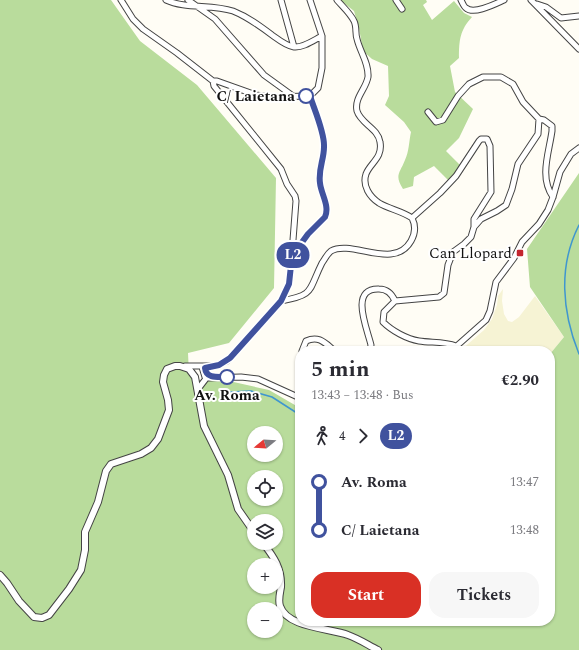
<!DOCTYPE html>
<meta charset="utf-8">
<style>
body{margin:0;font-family:Spectral,serif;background:#f7f7f7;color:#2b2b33;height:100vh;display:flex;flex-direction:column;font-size:15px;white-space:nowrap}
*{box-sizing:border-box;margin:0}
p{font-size:13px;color:#7c7c81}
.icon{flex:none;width:22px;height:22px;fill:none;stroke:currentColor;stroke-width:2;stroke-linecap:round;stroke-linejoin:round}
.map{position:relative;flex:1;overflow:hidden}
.panel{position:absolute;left:295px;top:346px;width:260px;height:280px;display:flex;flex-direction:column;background:#fff;border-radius:16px;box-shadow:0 1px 3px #0004}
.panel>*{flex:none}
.badge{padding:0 8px;border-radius:13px;font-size:14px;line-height:26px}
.needle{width:26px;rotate:252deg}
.fabs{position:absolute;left:247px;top:426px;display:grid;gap:8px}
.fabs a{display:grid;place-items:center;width:36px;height:36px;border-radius:50%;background:#fff;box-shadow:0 1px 3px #0004;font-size:20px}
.map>.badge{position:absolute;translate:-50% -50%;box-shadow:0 0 0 2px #fff}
.legs{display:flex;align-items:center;gap:6px;height:44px;padding:0 16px;font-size:13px}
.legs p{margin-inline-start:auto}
.summary{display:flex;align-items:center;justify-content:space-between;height:68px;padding:0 16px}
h1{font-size:22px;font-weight:700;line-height:30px}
.primary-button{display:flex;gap:8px;margin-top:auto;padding:8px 16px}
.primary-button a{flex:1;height:46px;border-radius:16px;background:#d93025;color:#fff;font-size:16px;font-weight:700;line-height:46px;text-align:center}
.primary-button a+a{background:#f7f7f7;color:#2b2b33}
ul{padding:0 16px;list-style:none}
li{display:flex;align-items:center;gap:14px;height:48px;font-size:15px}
li i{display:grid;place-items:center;width:6px;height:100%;margin:0 5px;background:currentColor}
li i::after{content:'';width:10px;height:10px;margin:-5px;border:3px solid;border-radius:50%;background:#fff}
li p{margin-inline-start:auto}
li:first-child i{background:linear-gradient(#0000 50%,currentColor 0)}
li:last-child i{background:linear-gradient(currentColor 50%,#0000 0)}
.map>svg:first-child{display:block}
.farmland{fill:#f6f3d4}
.forest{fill:#b9dc9c;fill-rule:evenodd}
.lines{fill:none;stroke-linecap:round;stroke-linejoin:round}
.stream{stroke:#3f96cf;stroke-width:1.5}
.minor-casing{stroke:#444;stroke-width:7}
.tertiary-casing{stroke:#444;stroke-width:8}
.minor{stroke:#fff;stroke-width:5}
.tertiary{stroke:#fff;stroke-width:6}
.line-1-casing{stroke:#fff;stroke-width:9}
.line-1{stroke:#40529e;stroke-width:6}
.stop-1-dot{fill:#fff;stroke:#40529e;stroke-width:2}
.poi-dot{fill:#c4262e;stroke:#fff;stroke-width:1.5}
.labels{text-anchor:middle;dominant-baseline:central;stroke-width:4;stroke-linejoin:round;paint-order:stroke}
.stop-label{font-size:15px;font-weight:bold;fill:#111;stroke:#fff;text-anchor:end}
.poi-label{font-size:15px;fill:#111;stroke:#fff;text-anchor:end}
</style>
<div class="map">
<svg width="579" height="650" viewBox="0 0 579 650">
<rect width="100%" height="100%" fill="#fffdf5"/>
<path class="farmland" d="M503,289L502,301L504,314L508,321L512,322L519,317L535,296L564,337L550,354V351H460L484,330L492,319L497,305L498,296Z"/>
<path class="forest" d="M0,0H111L140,41L197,85L276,178L274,288L229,343L188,353L189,374L193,380L229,381L269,390L300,408V621H550V354L564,337L530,287L527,249L579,173V650H0ZM254,433H276V455H254ZM254,477H276V499H254ZM254,521H276V543H254ZM254,565H276V587H254ZM254,609H276V631H254Z
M340,0H426L427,2L423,5L432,20L454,1L464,13L472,17C460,30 459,40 459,58L450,66L455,92L473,109L459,138L446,151L460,165L449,181L434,166L414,177L413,186L403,189C394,175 400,173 405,160C409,152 409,141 411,132L404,122L385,105L389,96L388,66L372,59L363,51L359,28L354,11Z"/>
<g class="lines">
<path class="stream" d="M579,225C558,266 562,312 579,354
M230,392L251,391L272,397L300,415"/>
<defs>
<path id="minor" d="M121,0L133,19L143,29L177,53L213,81L214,86L281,169L287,184L295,196L296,201L290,279L287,289L281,301L227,361L215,366H185
M166,0C185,9 212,4 233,11C248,17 260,26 272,35C279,40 286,46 294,47C303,48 314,40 322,36
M188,0L215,19L264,75L293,96
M281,0L294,47
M310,0L322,36V68L318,88L310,96
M337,0C343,7 350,13 354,21C357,27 355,34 357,39C360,52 369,63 368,77C366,89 354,98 357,111C361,124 378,128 380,142C383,158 370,163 366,174C362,186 370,197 379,203C389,209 402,211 412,218
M396,0L402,9
M461,0C462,2 464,7 466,8C474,15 495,4 504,0
M531,0L579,49
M537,4L546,7L561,18L579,16
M213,81H217L256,95L270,97L310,96
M428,112L436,122L443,120L458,96L469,84L483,77H501L513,84L523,102L539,119L544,120L552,126V131C549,153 539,177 553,197
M292,256L308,234L325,217C330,206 321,194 320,183C318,169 324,160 324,147C325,133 314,109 310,96
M281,301C315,295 308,291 322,263C325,259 327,254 331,251C352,239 394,271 411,241C415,234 416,226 412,218L440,193L456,176L479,141L481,139H487L490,146L491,192L474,219V227
M395,301L384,312L383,322C392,331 407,339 419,341C431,343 444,341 456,346
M302,351L306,341C319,335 325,343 335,351
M370,351L371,345C367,328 349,288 379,289C387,289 392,294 395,301L439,297L444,293L448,265L453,252L464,244L471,237L474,227L481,219L497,211L506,205L512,189L518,164L538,134L539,119
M451,351L486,320L490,311L496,282L514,258L522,242L539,224L548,210L553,197L560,172L571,154L579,148
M202,367L205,377L208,378L241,377L258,379L300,398
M198,389L208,376"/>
<path id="tertiary" d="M263,543C274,557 282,569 281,587C280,593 278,600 280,606C287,628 330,628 348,635C359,639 368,645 378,650
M0,575L7,583L19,601L34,617L42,618L49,615L69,589L81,570L85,550V532L98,502L106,471L111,464L141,454L151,448L158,439L169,410L168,400L163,382L164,375L167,369L175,366H180L189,369L195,377L204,426L228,475L238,509L254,532"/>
</defs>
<use href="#minor" class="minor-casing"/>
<use href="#tertiary" class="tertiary-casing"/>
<use href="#minor" class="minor"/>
<use href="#tertiary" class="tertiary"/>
</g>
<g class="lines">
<defs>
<path id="line-1" d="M227,377C218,377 206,379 205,368L219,365L230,358L281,301L289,284L292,256L308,234L325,217C330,206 321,194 320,183C318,169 324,160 324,147C325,133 314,109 310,96H306"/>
</defs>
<use href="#line-1" class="line-1-casing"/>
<use href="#line-1" class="line-1"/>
</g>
<g class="stop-1-dot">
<circle cx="306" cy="96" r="7"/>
<circle cx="227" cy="377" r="7"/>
</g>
<rect class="poi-dot" x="516" y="249" width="8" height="8" rx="2"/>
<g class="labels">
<g class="stop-label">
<text x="295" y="96">C/ Laietana</text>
<text x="227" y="395" text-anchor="middle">Av. Roma</text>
</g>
<g class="poi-label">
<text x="512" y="253">Can Llopard</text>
</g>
</g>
</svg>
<div class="fabs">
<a><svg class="needle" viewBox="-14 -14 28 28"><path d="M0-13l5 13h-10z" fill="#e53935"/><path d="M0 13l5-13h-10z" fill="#7c7c81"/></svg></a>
<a><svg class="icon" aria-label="locate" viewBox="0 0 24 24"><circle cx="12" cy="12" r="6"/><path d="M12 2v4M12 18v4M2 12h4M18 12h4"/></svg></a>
<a><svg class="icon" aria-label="layers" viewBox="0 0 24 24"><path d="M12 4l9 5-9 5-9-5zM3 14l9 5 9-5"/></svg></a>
<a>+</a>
<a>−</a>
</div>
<b class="badge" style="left:293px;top:255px;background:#40529e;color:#fff">L2</b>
<section class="panel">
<div class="summary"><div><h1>5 min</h1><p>13:43 – 13:48 · Bus</p></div><b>€2.90</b></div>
<div class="legs"><svg class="icon" aria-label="walk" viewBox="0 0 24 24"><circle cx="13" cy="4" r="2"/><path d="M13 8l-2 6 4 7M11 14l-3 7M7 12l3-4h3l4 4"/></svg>4<svg class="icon" aria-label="forward" viewBox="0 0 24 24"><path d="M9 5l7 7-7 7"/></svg><b class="badge" style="background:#40529e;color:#fff">L2</b></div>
<ul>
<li><i style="color:#40529e"></i><b>Av. Roma</b><p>13:47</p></li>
<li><i style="color:#40529e"></i><b>C/ Laietana</b><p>13:48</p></li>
</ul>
<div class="primary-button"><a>Start</a><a>Tickets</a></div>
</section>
</div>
